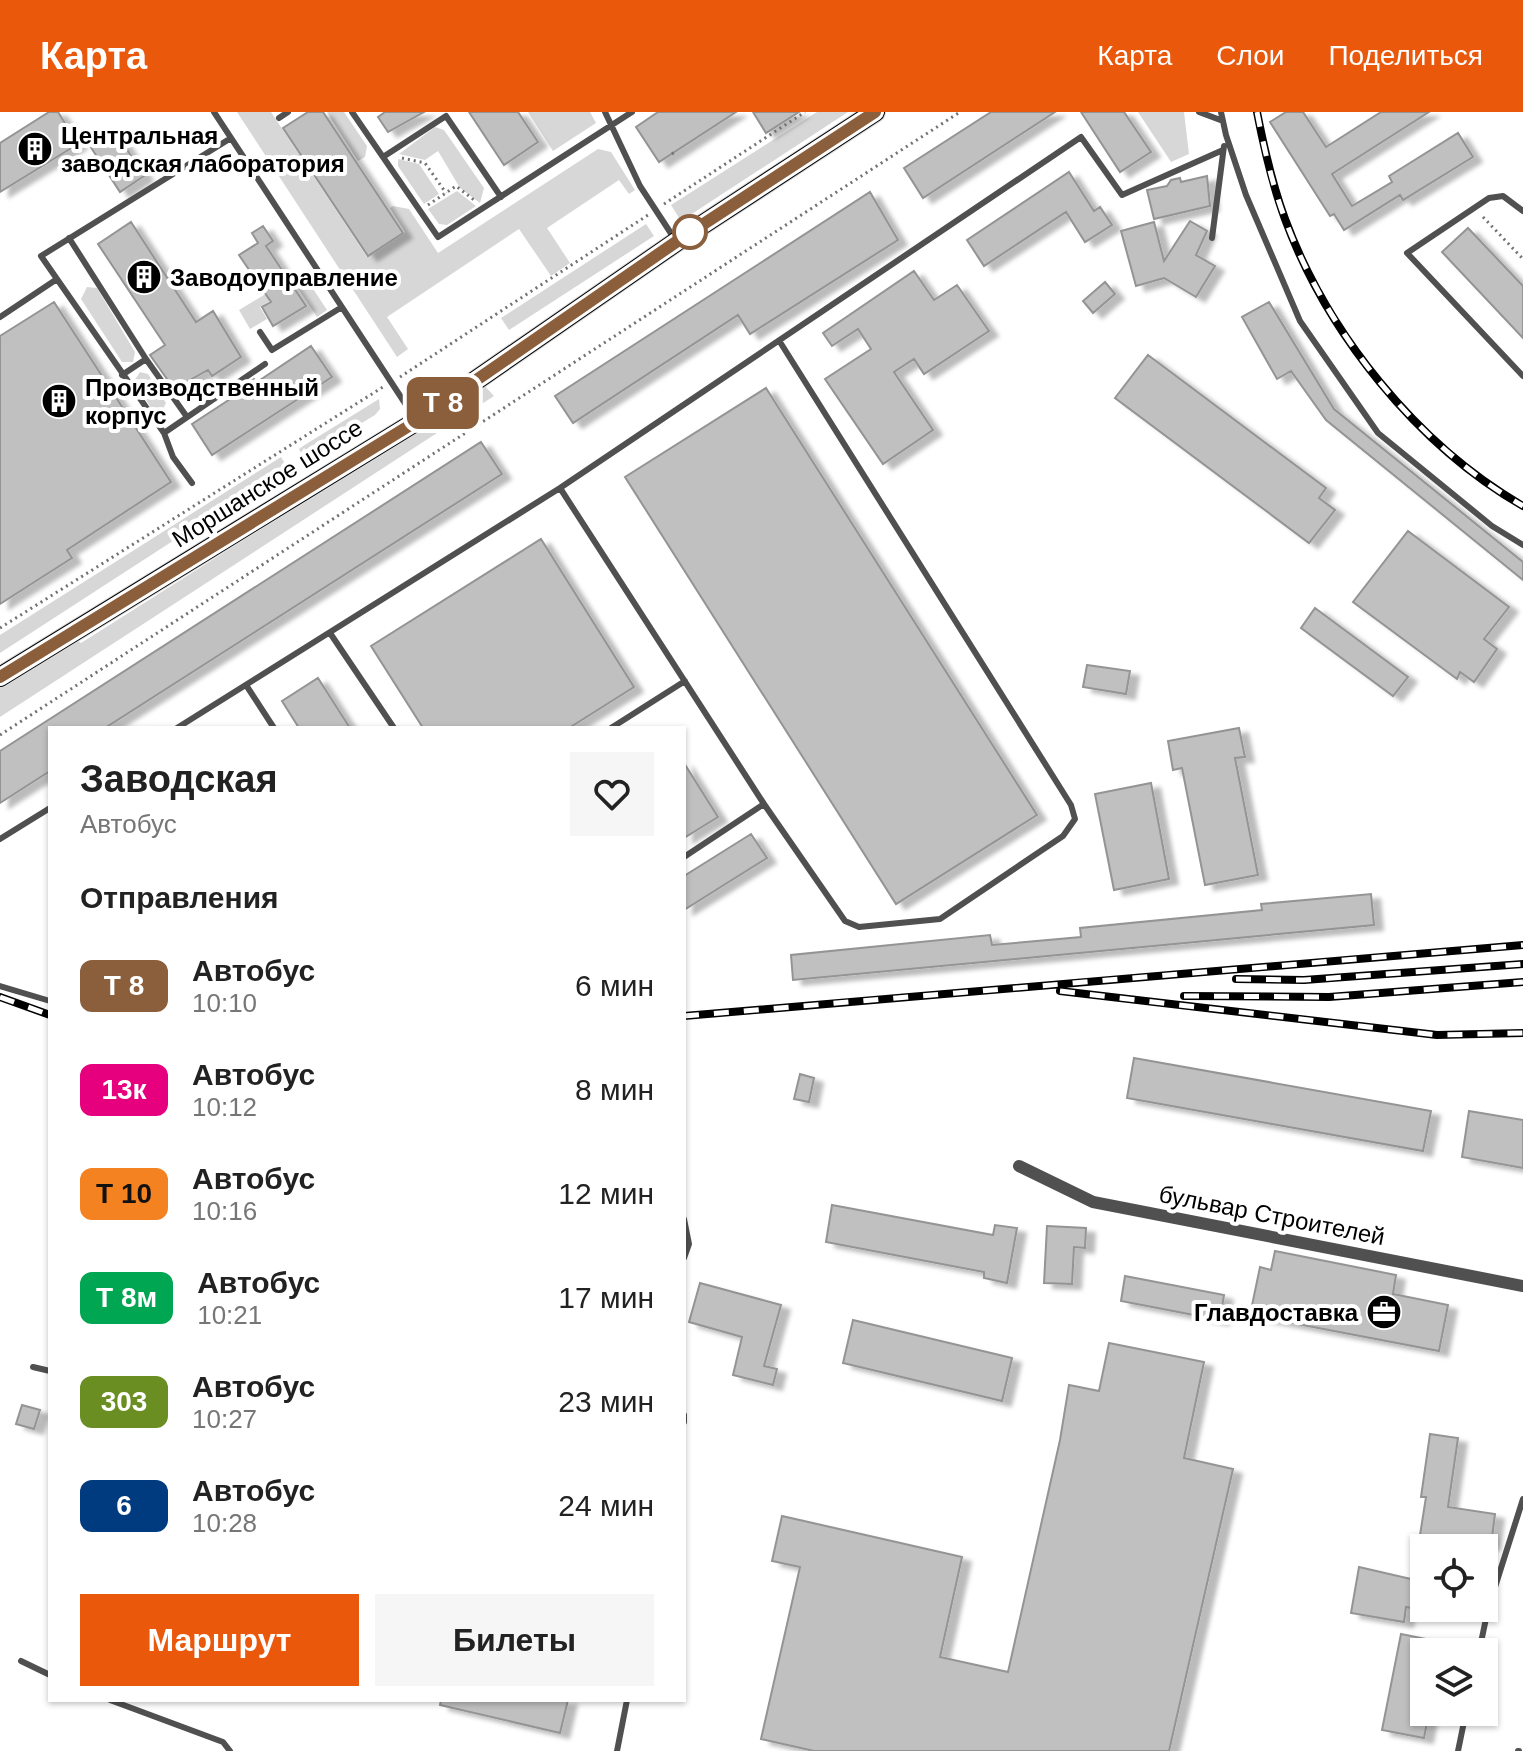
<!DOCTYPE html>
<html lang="ru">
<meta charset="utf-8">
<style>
body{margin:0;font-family:Helvetica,sans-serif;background:#f6f6f6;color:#222;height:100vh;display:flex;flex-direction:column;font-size:30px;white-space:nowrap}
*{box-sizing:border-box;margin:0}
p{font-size:26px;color:#767676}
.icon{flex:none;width:44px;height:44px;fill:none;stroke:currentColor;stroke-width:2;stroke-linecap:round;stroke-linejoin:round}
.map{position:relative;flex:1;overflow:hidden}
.details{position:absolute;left:48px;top:614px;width:638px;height:976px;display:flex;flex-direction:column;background:#fff;border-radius:0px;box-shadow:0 2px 6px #0004}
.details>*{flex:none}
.badge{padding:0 16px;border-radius:12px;font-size:28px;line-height:52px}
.tools{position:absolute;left:1410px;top:1422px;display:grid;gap:16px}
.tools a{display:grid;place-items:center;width:88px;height:88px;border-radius:0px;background:#fff;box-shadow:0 2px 6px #0004;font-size:40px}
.map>.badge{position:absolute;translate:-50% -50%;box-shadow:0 0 0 4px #fff}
h2{padding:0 32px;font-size:30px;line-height:72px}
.round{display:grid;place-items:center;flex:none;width:84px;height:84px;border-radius:0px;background:#f6f6f6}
.summary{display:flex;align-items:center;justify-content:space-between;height:136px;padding:0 32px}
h1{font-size:38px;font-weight:800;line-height:60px}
.primary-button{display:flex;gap:16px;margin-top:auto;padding:16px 32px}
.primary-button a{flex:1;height:92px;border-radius:0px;background:#ea580c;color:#fff;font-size:32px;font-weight:800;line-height:92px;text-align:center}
.primary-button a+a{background:#f6f6f6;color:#222}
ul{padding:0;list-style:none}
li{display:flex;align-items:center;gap:24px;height:104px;padding:0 32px}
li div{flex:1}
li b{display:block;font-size:30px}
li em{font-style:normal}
li .badge{min-width:88px;font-weight:700;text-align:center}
header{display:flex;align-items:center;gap:48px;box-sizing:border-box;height:112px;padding:0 40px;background:#ea580c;color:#fff}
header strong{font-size:38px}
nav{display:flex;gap:44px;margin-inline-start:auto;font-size:28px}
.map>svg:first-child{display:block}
.green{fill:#d7d7d7}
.building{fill:#c0c0c0;stroke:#949494;stroke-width:2;filter:url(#shadow)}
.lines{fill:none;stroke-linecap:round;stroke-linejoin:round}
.primary-casing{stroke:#dbdbdb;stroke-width:22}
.path{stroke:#727272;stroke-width:3;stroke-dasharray:2 4;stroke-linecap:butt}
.service{stroke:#505050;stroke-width:6}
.minor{stroke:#505050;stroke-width:12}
.primary{stroke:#000;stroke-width:20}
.rail-casing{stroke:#000;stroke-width:8}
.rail{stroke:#fff;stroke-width:5;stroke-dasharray:15;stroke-linecap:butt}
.line-casing{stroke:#fff;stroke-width:18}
.line{stroke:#8b5e3c;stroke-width:12}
.stop-dot{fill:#fff;stroke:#8b5e3c;stroke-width:4}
.labels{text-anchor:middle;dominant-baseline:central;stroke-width:8;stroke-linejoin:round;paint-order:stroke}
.poi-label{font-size:24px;font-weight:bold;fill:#000;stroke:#fff;text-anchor:start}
.street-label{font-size:24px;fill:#000;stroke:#fff}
</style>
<header>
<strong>Карта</strong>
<nav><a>Карта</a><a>Слои</a><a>Поделиться</a></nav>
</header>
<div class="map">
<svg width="1523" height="1639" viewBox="0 0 1523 1639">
<defs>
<filter id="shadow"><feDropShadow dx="9" dy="5" stdDeviation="2" flood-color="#0004"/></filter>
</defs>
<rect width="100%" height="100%" fill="#fff"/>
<path class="green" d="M237,0H271L367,145L405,120L390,96L393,94L409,97L438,141L598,37L611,40L635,78L629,82L619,68L547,116L570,151L551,164L519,117L387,205L408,237L397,245Z
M327,0H344L367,34L365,45L358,49Z
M528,0H590L596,11L553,39Z
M817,0H848L681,109L671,93Z
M1138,0H1184L1189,42L1171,50Z
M435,15L444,18L484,76L480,91L460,76L438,39L425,48L399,42Z
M398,47L419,52L439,82L424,92L398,54Z
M457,79L476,94L447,113L439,112L428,97Z
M646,112L654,124L509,218L501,206Z
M302,160L327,198L317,205L296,173L260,195L267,207L250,217L239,198Z
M87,175L97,176L135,240L133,250H122L81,187Z
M140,260L148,262L166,291L161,301L153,299L134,269Z
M482,271L494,284L0,605V575L75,527L81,531L451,297Z
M379,287L380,297L375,303L309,343L304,336L301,341L299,337L303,334Z
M281,345L287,355L0,541V523Z"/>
<path class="building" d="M49,0H58L78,32L0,80V31Z
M308,0H323L403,121L368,144L283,16Z
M385,0H424L388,20L378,5Z
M469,0H518L538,30L504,53Z
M658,0H736L659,50L636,15Z
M753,0H799L766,21Z
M991,0H1055L923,86L904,56Z
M1081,0H1124L1151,40L1120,60Z
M1286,0H1303L1326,35L1381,0H1429L1332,62L1352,94L1392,70L1389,64L1458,21L1473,45L1403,88L1400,83L1344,118L1334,102L1330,104L1270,10Z
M114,17L144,64L120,80L90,34Z
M1069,60L1094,99L1100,95L1112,113L1085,130L1066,100L984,154L967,128Z
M1207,64L1210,94L1154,107L1147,78L1167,74L1171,68L1180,66L1181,70Z
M870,80L898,128L750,222L738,203L573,311L555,284Z
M1190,109L1207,119L1196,143L1215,154L1196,185L1164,166L1136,174L1121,119L1154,110L1164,149Z
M131,110L196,210L213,199L241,245L212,264L208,258L174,277L150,243L165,233L98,132Z
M263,114L273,129L266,134L306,194L273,214L262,195L271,190L239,143L258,131L252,121Z
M1468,116L1523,174V226L1442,140Z
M914,159L934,188L957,173L989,219L924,262L914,247L894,260L933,318L883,352L825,267L871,237L858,217L832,234L823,221Z
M1105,170L1115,182L1093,201L1083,189Z
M54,190L171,370L67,438L72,446L0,492V224Z
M1269,190L1334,297L1523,450V468L1326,308L1291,259L1277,267L1242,205Z
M311,234L332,265L212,343L192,312L247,276L245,273L254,267L257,270Z
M1148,243L1326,376L1319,386L1335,398L1309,431L1115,286Z
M766,276L1037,703L896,792L625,365Z
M481,330L502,362L105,616H50V659L0,691V639Z
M1408,419L1509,495L1484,527L1497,537L1474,570L1460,560L1457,567L1353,490Z
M541,427L634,575L569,616H423L371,534Z
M1315,496L1408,565L1393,584L1301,516Z
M1087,553L1130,559L1126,582L1083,575Z
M318,566L350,616H299L282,589Z
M1239,616L1245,645L1235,646L1258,763L1205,773L1182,656L1173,658L1168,629Z
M684,651L718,705L684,726Z
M1151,671L1169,767L1114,778L1095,682Z
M751,722L767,746L684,798V764Z
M1371,782L1374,813L793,868L791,843L990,823L992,833L1081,825L1080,816L1262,798L1261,792Z
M1134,946L1431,999L1423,1039L1127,986Z
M800,962L814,966L809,990L794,987Z
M1469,999L1523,1008V1056L1462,1045Z
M832,1093L993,1123L995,1113L1017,1116L1007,1171L984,1166V1160L826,1130Z
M1047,1114L1086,1116L1085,1136L1074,1135L1072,1172L1044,1171Z
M1275,1139L1396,1163L1393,1182L1448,1193L1439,1239L1250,1203L1260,1155L1271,1158Z
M1125,1164L1224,1183L1220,1208L1121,1189Z
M700,1171L781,1193L764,1254L777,1257L773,1273L733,1263L742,1225L689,1210Z
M853,1208L1012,1246L1002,1289L843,1251Z
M1109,1231L1204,1250L1184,1346L1233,1357L1169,1639H814L761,1627L800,1455L772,1449L782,1404L962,1445L940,1545L1008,1560L1060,1328L1069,1273L1099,1279Z
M22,1293L40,1298L34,1317L16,1312Z
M1430,1322L1458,1326L1448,1395L1495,1402L1491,1433L1420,1423L1426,1385H1421Z
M1359,1455L1424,1470V1499L1406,1495L1404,1510L1351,1501Z
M1401,1522L1461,1534L1460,1540H1424V1600H1429L1424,1626L1382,1618Z
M441,1588H568L560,1621L440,1593Z"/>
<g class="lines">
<defs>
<path id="primary" d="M0,565L417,309L676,130L875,0"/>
</defs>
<use href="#primary" class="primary-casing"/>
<path class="path" d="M672,42L676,39
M402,46L425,51L446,81
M664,92L805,0
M428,93L456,74L474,88
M1483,105L1523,147
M400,265L648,103
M0,516L383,275
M0,623L960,0"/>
<path class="service" d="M214,0L414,305
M352,0L438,125L632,0
M605,0L640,74L674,126
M1199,0L1223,9
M1221,0L1226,23
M279,6L288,0
M1226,23L1246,83L1300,209L1378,321L1492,414L1523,433
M383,45L446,4L501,85
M1523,99L1503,84L1489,86L1407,141L1523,264
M69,126L146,247L122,263
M1212,126L1224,34
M0,205L57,167
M260,220L272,238L342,195
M146,247L187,305
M164,321L265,252
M192,371L173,345L164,321L41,144L231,26
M560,376L764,692L684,745
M330,521L394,616
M246,573L274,616
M177,616L560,376L1081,25L1122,83L1223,38
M611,616L685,569
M764,692L845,809L859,815L940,807L1063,724L1075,707L1071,693L780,230
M0,727L50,696
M0,874L50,889
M684,1107L689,1132L684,1146
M33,1255L50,1259
M684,1303V1310
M1479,1540L1488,1497L1523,1387
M21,1549L50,1563
M110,1588L223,1630L230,1639
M617,1639L627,1588
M1458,1639L1466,1600
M1518,1639H1519"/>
<path class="minor" d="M1019,1054L1093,1090L1523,1174"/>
<use href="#primary" class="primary"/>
<defs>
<path id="rail" d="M1257,0C1264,36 1272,72 1285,107C1327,221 1417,333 1523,394
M1236,867L1304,868L1523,852
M1060,879L1437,923L1523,921
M1184,884L1329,885L1523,870
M0,885L50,903
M684,904L1523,833"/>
</defs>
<use href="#rail" class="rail-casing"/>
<use href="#rail" class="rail"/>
</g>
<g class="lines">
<defs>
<path id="line" d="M0,565L417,309L676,130L875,0"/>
</defs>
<use href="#line" class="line-casing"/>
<use href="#line" class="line"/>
</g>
<defs>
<symbol id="building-disc" viewBox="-11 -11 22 22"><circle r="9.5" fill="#000" stroke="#fff"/><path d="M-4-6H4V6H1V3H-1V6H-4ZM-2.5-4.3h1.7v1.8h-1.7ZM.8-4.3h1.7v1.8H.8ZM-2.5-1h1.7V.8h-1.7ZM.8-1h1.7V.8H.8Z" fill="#fff"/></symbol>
<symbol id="office-disc" viewBox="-11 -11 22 22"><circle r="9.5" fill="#000" stroke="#fff"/><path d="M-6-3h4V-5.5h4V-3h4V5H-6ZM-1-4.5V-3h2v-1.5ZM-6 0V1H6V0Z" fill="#fff"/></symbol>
</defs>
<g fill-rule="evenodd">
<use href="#building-disc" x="15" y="17" width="40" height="40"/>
<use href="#building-disc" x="124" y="145" width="40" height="40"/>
<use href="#building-disc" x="39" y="269" width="40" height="40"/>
<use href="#office-disc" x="1364" y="1180" width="40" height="40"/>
</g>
<circle class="stop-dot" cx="690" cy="120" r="16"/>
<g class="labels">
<g class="poi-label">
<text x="61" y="23">Центральная<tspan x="61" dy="28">заводская лаборатория</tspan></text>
<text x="170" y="165">Заводоуправление</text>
<text x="85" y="275">Производственный<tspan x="85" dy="28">корпус</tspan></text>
<text x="1358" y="1200" text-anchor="end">Главдоставка</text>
</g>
<g class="street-label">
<text transform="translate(267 371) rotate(-32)">Моршанское шоссе</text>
<text transform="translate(1272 1103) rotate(11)">бульвар Строителей</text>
</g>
</g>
</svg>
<div class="tools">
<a><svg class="icon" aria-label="locate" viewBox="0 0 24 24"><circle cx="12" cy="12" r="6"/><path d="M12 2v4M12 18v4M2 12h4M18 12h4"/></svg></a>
<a><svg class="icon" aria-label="layers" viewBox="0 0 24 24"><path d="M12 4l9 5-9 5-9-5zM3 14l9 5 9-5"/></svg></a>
</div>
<b class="badge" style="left:443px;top:291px;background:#8b5e3c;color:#fff">Т 8</b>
<section class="details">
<div class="summary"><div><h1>Заводская</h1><p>Автобус</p></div><a class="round"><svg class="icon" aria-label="heart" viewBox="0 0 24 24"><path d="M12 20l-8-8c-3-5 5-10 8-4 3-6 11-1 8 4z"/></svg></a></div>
<h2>Отправления</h2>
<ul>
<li><span class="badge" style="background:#8b5e3c;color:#fff">Т 8</span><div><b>Автобус</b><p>10:10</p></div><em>6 мин</em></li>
<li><span class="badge" style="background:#e6007e;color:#fff">13к</span><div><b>Автобус</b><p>10:12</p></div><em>8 мин</em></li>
<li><span class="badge" style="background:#f58220;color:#111">Т 10</span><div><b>Автобус</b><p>10:16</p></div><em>12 мин</em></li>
<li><span class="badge" style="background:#00a651;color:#fff">Т 8м</span><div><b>Автобус</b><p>10:21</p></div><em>17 мин</em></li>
<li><span class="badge" style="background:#6b8e23;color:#fff">303</span><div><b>Автобус</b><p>10:27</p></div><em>23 мин</em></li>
<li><span class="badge" style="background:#003b80;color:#fff">6</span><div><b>Автобус</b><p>10:28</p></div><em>24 мин</em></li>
</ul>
<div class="primary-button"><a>Маршрут</a><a>Билеты</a></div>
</section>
</div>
